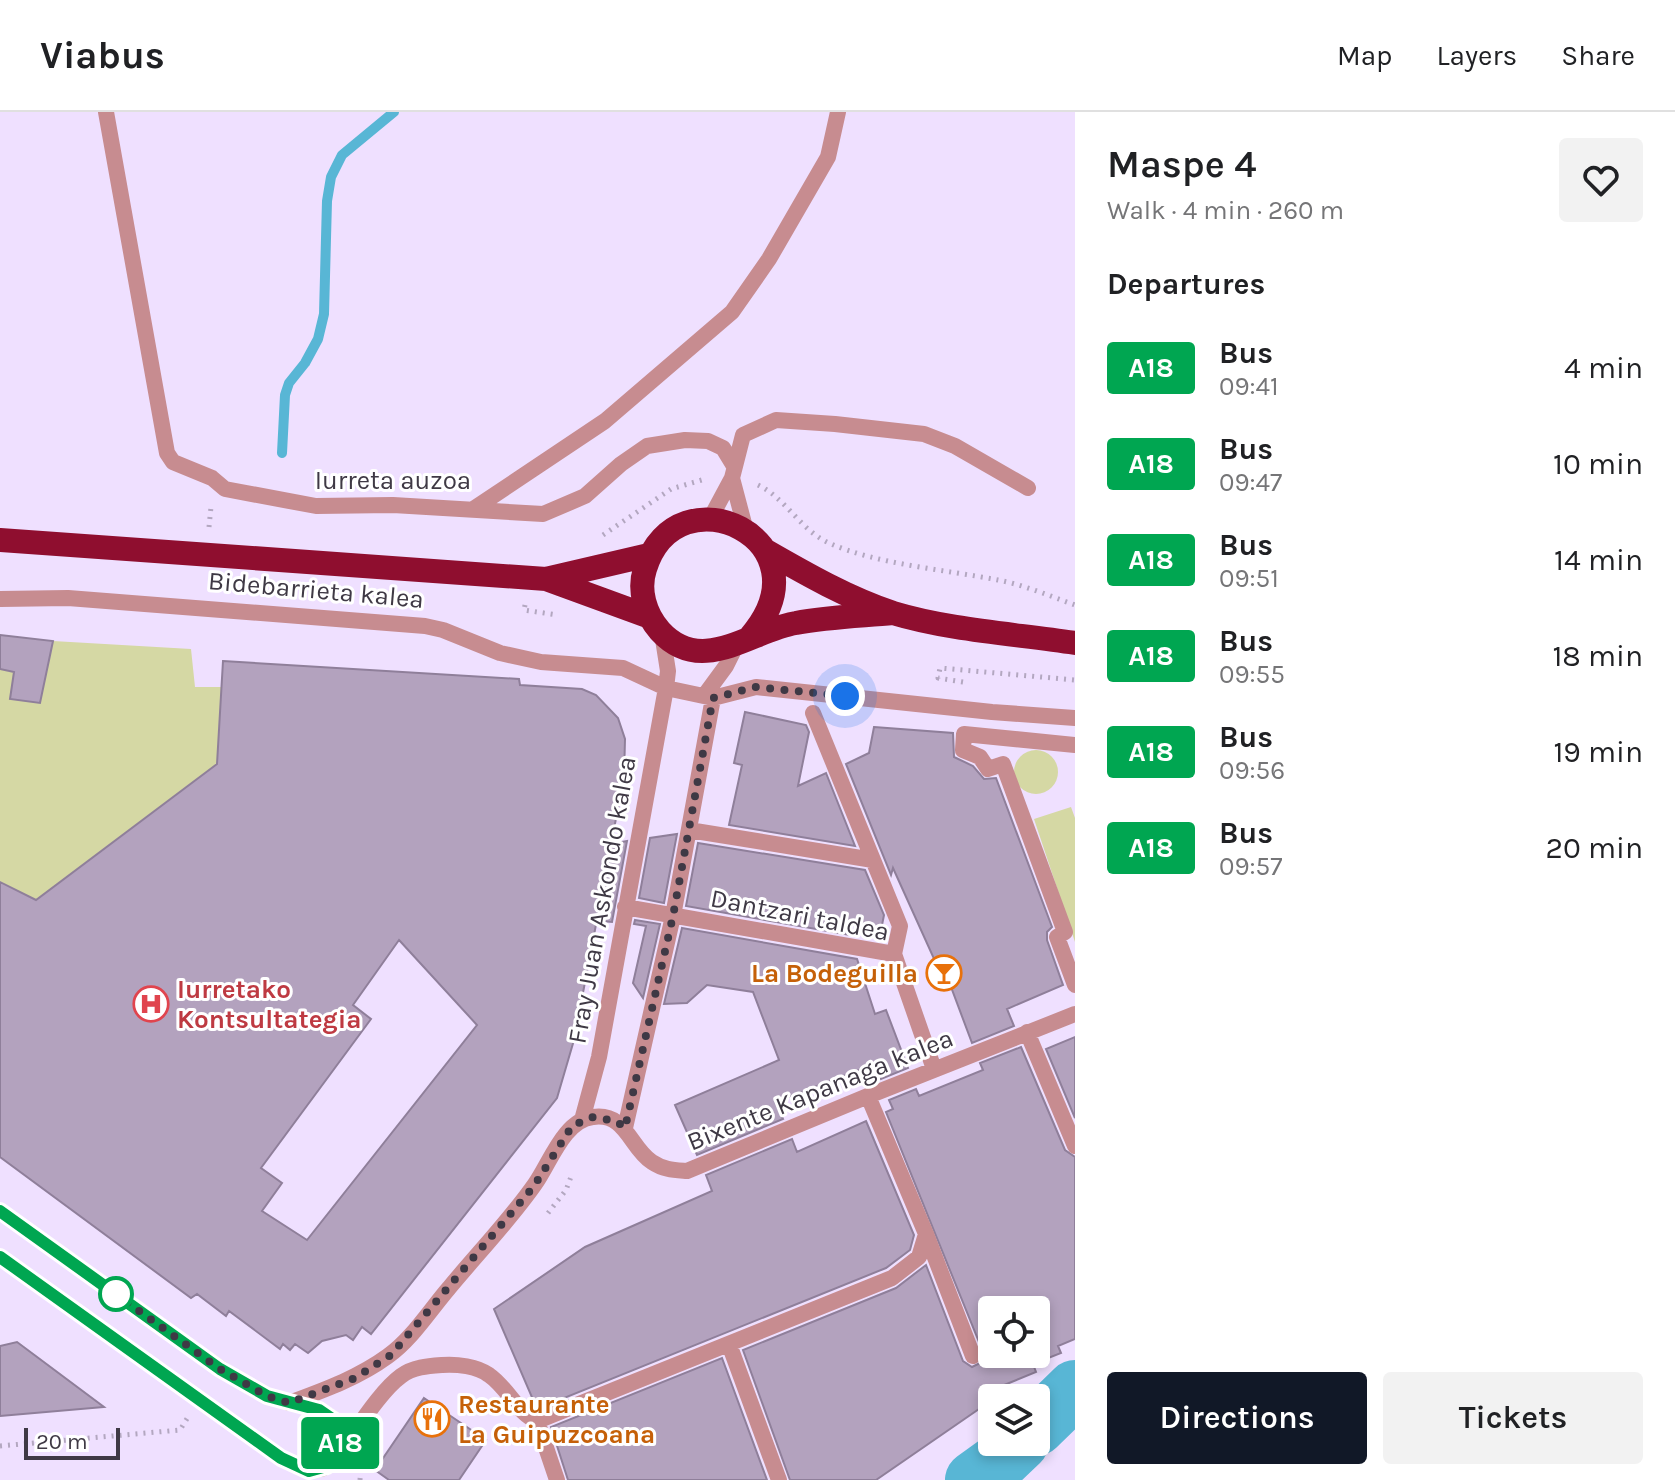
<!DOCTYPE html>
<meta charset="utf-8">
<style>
body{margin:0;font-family:Karla,sans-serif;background:#f2f2f2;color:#202124;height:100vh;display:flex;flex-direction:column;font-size:30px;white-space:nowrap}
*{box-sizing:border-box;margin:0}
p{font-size:26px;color:#757577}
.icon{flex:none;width:44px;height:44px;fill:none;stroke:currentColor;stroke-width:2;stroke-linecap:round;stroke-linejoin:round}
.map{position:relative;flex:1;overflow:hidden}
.details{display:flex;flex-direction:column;background:#fff;width:600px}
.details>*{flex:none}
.badge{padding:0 16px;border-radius:6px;font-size:28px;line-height:52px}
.controls{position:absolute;left:978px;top:1184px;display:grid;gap:16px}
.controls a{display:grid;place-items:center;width:72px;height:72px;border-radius:8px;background:#fff;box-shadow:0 4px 12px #0003;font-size:40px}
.scale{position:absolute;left:24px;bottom:20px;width:96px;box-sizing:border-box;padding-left:8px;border:4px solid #3f3945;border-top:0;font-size:22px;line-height:28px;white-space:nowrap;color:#3f3945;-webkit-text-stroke:6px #fff;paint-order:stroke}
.you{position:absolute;width:40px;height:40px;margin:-20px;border:6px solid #fff;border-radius:50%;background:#1a73e8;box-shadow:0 0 0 12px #1a73e833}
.map>.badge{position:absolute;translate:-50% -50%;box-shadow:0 0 0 4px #fff}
h2{padding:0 32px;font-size:30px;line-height:72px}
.round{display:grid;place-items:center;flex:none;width:84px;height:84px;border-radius:8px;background:#f2f2f2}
.headline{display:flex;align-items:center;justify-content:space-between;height:136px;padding:0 32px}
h1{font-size:38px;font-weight:600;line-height:60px}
.button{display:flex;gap:16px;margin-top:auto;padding:16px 32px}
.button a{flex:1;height:92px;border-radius:8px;background:#111827;color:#fff;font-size:32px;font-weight:600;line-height:92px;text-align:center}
.button a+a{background:#f2f2f2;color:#202124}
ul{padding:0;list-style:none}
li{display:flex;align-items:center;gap:24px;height:96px;padding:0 32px}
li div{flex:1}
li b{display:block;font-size:30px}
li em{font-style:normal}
li .badge{min-width:88px;font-weight:700;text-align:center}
header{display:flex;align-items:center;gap:48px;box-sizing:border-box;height:112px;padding:0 40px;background:#fff;border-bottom:2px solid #e0e0e0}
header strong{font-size:38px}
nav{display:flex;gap:44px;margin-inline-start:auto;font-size:28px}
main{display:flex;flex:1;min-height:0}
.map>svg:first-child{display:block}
.green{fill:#d5d8a4}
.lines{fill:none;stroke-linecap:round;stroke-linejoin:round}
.stream{stroke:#58b6d5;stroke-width:10}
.river{stroke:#58b6d5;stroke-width:58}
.building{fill:#b3a2be;stroke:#8f7f9a;stroke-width:2;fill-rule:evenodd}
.path{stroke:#b3a7c0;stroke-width:5;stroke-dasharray:2 6;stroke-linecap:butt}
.lane{stroke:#c78c90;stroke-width:16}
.street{stroke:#c78c90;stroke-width:16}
.highway{stroke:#8f0e2f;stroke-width:24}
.line-casing{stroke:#fff;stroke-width:18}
.line{stroke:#00a651;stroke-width:12}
.walk{stroke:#3f3945;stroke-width:8;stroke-dasharray:0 14.4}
.stop-dot{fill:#fff;stroke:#00a651;stroke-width:4}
.labels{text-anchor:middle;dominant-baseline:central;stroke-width:6;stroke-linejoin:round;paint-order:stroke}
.street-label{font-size:26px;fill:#3f3945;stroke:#fff}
.food-label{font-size:26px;font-weight:bold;fill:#c56008;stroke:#fff;text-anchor:end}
.health-label{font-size:26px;font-weight:bold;fill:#be3a42;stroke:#fff;text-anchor:start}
</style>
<header>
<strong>Viabus</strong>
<nav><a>Map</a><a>Layers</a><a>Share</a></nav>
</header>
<main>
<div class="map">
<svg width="1075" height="1368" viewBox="0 0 1075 1368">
<rect width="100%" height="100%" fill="#efe0ff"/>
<path class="green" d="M53,529L191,537L195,575H222L217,652L23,798L0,770V557L14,560L10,587L40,591Z
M1014 660a22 22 0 1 1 44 0a22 22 0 1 1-44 0Z
M1071,695L1075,706V830L1034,707Z"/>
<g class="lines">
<path class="stream" d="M282,341L285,283L289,271L305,251L318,227L324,202L327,89L331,65L342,43L394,0"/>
<path class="river" d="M1036,1315L1075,1277
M974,1368L999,1350L1020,1330"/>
</g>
<path class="building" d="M0,523L53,529L40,591L10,587L14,560L0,557Z
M223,549L519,567L520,573L582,577L596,583L618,606L625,627L624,666L611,732L627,729L612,810L601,809L598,802L574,928L557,986L371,1222L362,1215L353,1228L346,1223L322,1229L308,1241L295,1232L290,1238L283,1232L280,1237L229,1199L226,1204L197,1182L191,1186L0,1045V770L36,788L217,652ZM399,828L477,913L307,1128L262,1099L282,1071L261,1056L371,907L353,893Z
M745,600L806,613L809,620L798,674L826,661L855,734L729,713L742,653L734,651Z
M874,615L953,621L954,645L973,654L984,667L996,666L1052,815L1047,820V828L1063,873L1007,897L1014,914L972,931L948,867L944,869L893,756L891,763L846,652L869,641Z
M677,722L664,791L639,786L650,726Z
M698,731L865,758L884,803L881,818L846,811L850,823L686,794Z
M635,808L660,812L643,886L633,871L646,814L634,812Z
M682,816L857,847L875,902L886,898L908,956L881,967L875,952L775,990L783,1007L697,1043L675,993L779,948L753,880L707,873L687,891L664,892Z
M1075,925V1006L1046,937Z
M1021,935L1065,1038L1075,1045V1227L1058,1234L1061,1241L1033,1252L1036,1260L992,1278V1288L876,1368H790L743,1238L896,1176L926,1153L963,1249L972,1255L982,1250L983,1240L886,1000L893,997L889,988L916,977L919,984L983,958L980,951ZM992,1198H1036V1242H992Z
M866,1009L914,1123L910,1138L886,1156L537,1297L494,1197L585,1135L712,1079L706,1063L792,1027L797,1040Z
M17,1230L104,1295L0,1304V1234Z
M722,1246L767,1368H568L551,1315Z
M424,1286L486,1328L459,1368H389L375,1358Z"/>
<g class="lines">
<path class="path" d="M758,373C786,386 800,418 829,431C875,452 947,458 998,468C1024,473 1050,484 1075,493
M209,415L211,395
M603,423L671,377L705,367
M525,493L524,498L557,503
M963,570L938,566L940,556L1075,568
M548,1101L566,1078L572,1062
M0,1334L180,1318L188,1305
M360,1368L361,1354"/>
<path class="lane" d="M106,0L167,341L173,350L212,366L225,377L316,394L393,393L543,402L585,384L621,352L647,334L685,328L708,329L723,336L734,354
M732,366L746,419
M475,396L605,309L732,200L769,147L828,45L838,0
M710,407L732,366L743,323L776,308L835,312L924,322L955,334L1028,376"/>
<path class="street" d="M0,487L68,486L425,514L443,518L500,541L541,550L623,556L666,576L713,586L756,575L992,600L1075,606
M704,584L726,554L737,532
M813,601L900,814L894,842
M1075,633L964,622L963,638L980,645L988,657L1003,652L1065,820L1057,825L1075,873
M689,718L873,748
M625,795L894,842L934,957
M1027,920L1075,1034
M582,1008L599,945L666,576L668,559L662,521
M625,1016L673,804L713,586
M0,1099C48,1133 96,1167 144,1202C177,1225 209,1251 244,1271C252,1276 261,1282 271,1285C295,1294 350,1295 340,1335C331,1368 301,1358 281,1346L0,1145
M926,1122L973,1244
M729,1232L779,1368
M289,1291C324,1278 358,1266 388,1244C412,1227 430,1198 449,1176C477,1142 510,1108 535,1072C550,1051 564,1008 593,1005C626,1000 630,1036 652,1050C664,1058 674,1058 687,1059L868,984L1075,902
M537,1309L557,1368
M336,1345C354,1322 379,1280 401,1264C413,1255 428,1254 442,1253C457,1252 477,1254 489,1263C508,1276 518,1302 537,1309L892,1166L919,1145L926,1122L868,984"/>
<path class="highway" d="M0,428L546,467L650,505
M766,439C806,462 848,486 893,501C949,518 1016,522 1075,531
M546,467L649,443
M750,525C833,429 677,354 645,457C638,478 645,502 660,519C702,565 751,518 796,511C828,505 861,504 893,501"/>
</g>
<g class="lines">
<defs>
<path id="line" d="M0,1099L220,1257L267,1284L319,1298L335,1309L339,1317L340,1336L336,1345L327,1354L309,1359L281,1346L0,1145"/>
</defs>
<use href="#line" class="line-casing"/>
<use href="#line" class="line"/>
<path class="walk" d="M116,1182L110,1178L220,1257L267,1284L289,1291L355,1266L391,1243L534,1074L572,1014L593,1005L616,1009L625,1016L673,804L713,586L756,575L845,584"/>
</g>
<defs>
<symbol id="bar-ring" viewBox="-11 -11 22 22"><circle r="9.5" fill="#fff" stroke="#e8710a" stroke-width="1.5"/><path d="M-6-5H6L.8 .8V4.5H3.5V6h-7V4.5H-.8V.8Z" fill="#e8710a"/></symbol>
<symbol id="hospital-ring" viewBox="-11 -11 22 22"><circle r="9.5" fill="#fff" stroke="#e0444e" stroke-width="1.5"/><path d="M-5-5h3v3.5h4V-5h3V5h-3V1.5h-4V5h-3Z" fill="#e0444e"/></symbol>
<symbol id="restaurant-ring" viewBox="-11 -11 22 22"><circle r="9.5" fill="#fff" stroke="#e8710a" stroke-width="1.5"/><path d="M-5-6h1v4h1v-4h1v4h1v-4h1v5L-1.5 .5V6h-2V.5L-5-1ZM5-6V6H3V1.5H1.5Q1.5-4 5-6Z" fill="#e8710a"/></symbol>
</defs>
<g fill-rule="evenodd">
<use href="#bar-ring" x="924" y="841" width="40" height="40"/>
<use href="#hospital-ring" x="131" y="872" width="40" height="40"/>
<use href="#restaurant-ring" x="412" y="1287" width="40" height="40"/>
</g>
<circle class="stop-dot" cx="116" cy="1182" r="16"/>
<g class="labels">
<g class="street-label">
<text x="393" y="368">Iurreta auzoa</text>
<text transform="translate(316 478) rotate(5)">Bidebarrieta kalea</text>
<text transform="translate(602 788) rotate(-80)">Fray Juan Askondo kalea</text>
<text transform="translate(800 803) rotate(11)">Dantzari taldea</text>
<text transform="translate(820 978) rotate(-22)">Bixente Kapanaga kalea</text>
</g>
<g class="food-label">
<text x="918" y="861">La Bodeguilla</text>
<text x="458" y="1292" text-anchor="start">Restaurante<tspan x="458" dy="30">La Guipuzcoana</tspan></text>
</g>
<g class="health-label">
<text x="177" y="877">Iurretako<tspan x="177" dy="30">Kontsultategia</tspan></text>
</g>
</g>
</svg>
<div class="controls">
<a><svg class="icon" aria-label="locate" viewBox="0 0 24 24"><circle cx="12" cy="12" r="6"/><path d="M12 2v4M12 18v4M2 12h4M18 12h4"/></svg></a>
<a><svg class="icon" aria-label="layers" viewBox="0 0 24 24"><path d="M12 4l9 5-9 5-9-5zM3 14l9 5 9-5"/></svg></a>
</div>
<div class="scale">20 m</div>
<div class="you" style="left:845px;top:584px"></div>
<b class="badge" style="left:340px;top:1331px;background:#00a651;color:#fff">A18</b>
</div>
<section class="details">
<div class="headline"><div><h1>Maspe 4</h1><p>Walk · 4 min · 260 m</p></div><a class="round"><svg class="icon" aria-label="heart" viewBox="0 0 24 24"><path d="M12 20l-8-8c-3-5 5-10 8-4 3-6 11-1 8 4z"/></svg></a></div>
<h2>Departures</h2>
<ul>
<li><span class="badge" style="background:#00a651;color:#fff">A18</span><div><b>Bus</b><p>09:41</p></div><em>4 min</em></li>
<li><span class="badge" style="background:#00a651;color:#fff">A18</span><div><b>Bus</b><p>09:47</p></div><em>10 min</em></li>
<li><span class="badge" style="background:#00a651;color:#fff">A18</span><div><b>Bus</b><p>09:51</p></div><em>14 min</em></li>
<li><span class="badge" style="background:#00a651;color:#fff">A18</span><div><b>Bus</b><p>09:55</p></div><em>18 min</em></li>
<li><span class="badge" style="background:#00a651;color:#fff">A18</span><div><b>Bus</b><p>09:56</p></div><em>19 min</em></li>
<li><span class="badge" style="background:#00a651;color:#fff">A18</span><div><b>Bus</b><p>09:57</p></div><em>20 min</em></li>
</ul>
<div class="button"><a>Directions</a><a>Tickets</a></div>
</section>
</main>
